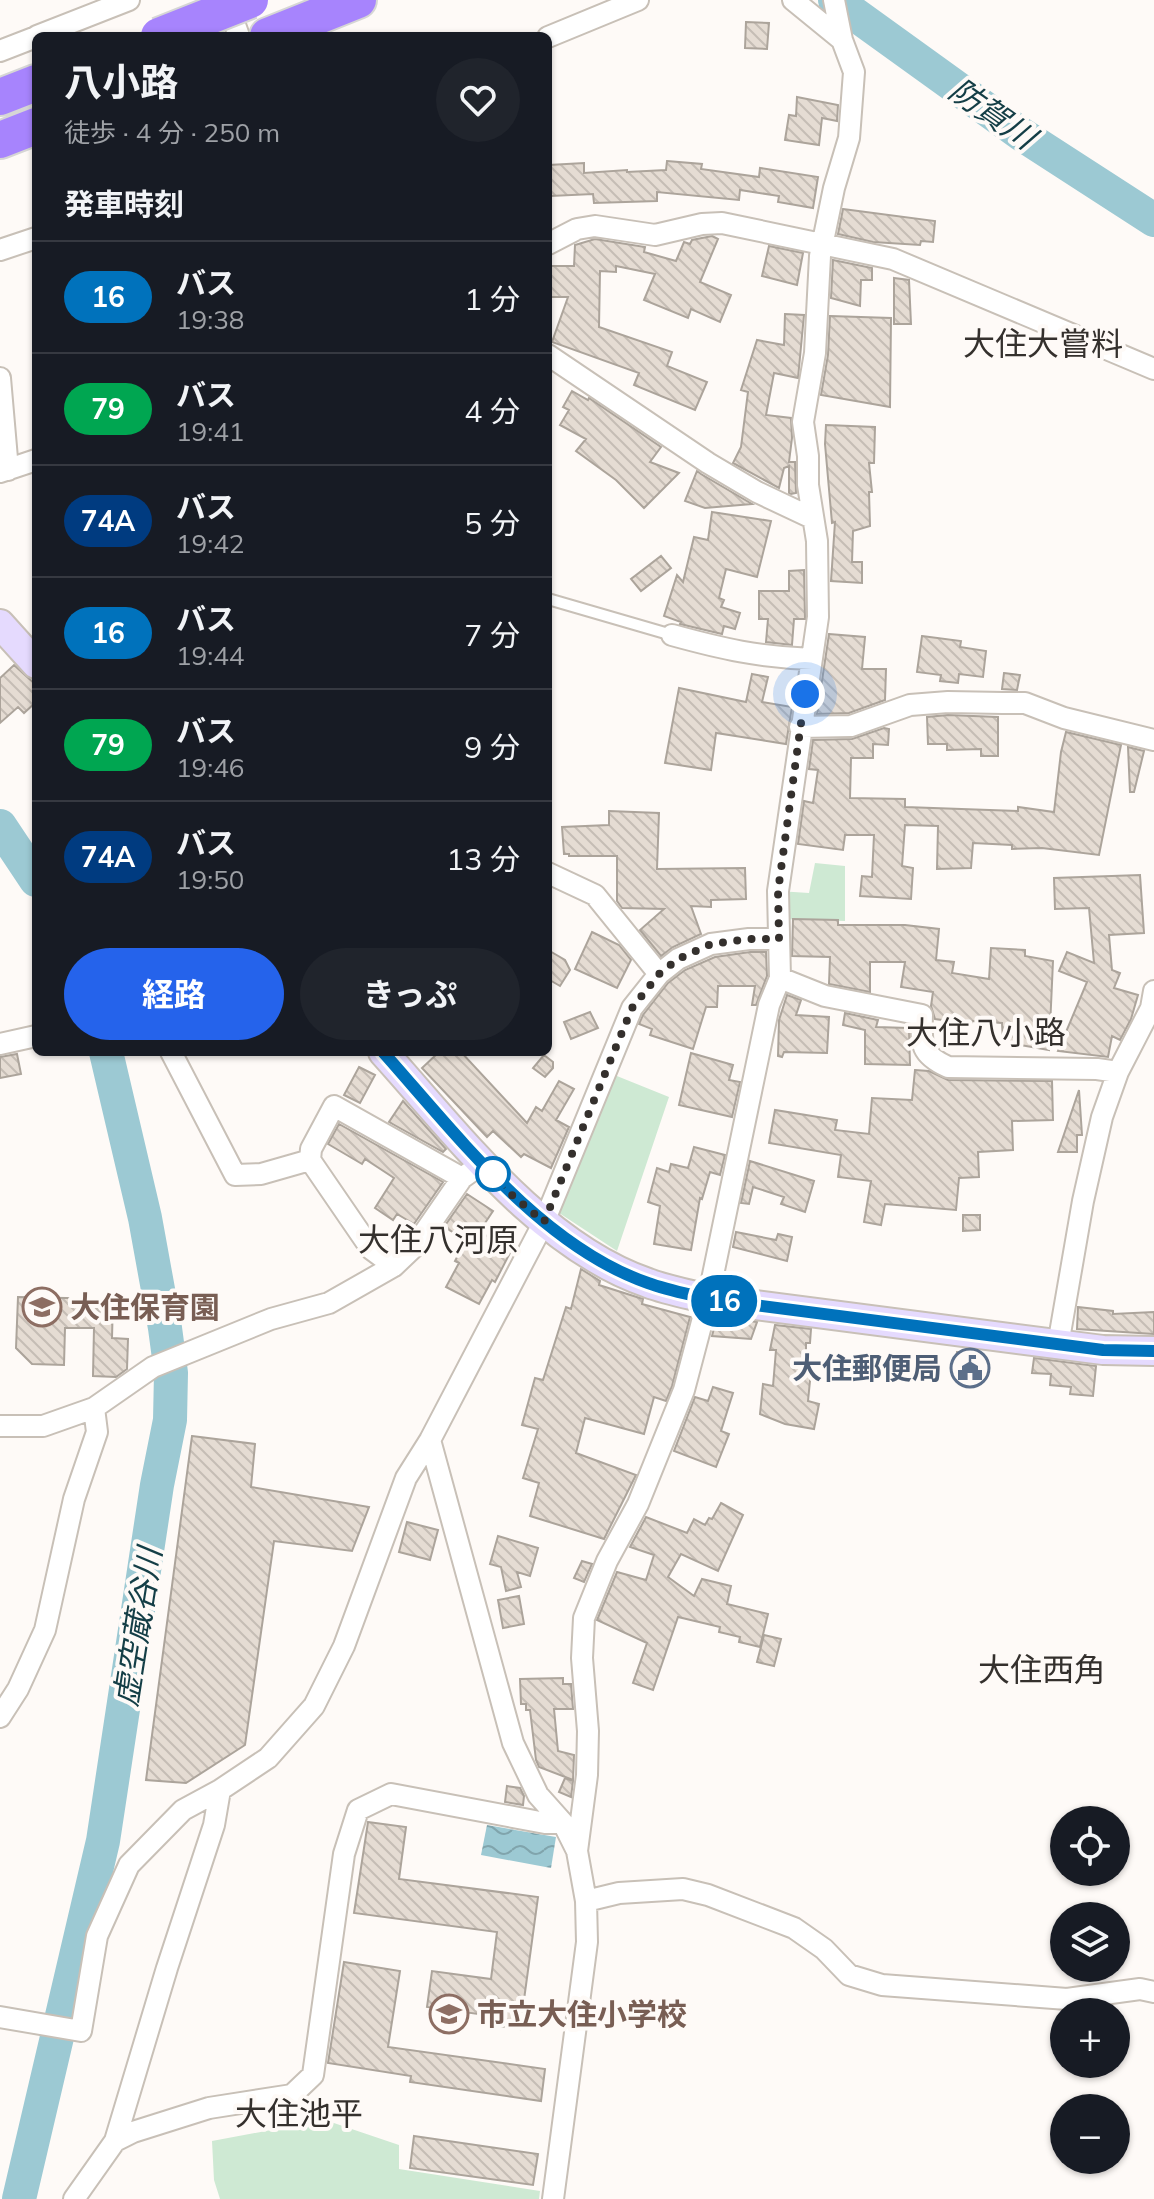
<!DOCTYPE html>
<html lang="ja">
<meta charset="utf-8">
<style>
body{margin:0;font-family:Mulish,"Noto Sans JP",sans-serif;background:#20242c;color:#f1f3f6;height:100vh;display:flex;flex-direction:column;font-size:30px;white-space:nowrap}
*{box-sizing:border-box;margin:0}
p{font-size:26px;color:#9ea1a6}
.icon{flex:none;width:44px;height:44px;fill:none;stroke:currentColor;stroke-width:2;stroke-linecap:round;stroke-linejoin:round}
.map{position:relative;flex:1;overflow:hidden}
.side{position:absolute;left:32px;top:32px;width:520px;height:1024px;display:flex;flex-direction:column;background:#171b24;border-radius:12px;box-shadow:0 2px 6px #0004}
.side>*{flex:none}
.badge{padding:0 16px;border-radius:26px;font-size:28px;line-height:52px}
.controls{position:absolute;left:1050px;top:1806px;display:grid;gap:16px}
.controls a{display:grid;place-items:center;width:80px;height:80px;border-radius:50%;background:#171b24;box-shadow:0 2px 6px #0004;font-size:40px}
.you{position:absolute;width:40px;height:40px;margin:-20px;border:6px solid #fff;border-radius:50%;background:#1a73e8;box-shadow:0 0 0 12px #1a73e833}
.map>.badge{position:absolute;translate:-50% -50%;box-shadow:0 0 0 4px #fff}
h2{padding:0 32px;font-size:30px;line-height:72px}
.round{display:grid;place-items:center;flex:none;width:84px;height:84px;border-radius:42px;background:#20242c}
.summary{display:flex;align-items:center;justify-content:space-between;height:136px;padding:0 32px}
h1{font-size:38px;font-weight:700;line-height:60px}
.action{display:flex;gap:16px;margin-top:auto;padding:16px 32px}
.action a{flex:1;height:92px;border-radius:48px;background:#2563eb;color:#fff;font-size:32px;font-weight:700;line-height:92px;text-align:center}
.action a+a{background:#20242c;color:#f1f3f6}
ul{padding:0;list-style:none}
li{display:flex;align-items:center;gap:24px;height:112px;padding:0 32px;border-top:2px solid #363941}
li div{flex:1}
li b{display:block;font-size:30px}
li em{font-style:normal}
li .badge{min-width:88px;font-weight:700;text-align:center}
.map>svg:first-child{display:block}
.green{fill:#cee9d3}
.water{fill:url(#water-waves)}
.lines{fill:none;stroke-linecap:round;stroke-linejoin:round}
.river{stroke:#9cc9d3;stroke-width:34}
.building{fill:url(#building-back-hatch);stroke:#aca49b;stroke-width:2}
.lane-casing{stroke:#c8c0b7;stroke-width:14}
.street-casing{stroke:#c8c0b7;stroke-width:24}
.secondary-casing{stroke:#c8c0b7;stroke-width:32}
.highway-casing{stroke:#d6d6d5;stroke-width:40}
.lane{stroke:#fff;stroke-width:10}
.street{stroke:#fff;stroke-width:20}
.secondary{stroke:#e5dafe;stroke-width:28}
.highway{stroke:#a784fd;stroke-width:36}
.highway-bridge-casing{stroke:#d6d6d5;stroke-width:40;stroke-linecap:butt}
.highway-bridge{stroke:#a784fd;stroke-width:36}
.line-casing{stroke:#fff;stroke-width:18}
.line{stroke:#0072bc;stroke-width:12}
.walk{stroke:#34302d;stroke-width:8;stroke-dasharray:0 14.4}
.stop-dot{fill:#fff;stroke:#0072bc;stroke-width:4}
.labels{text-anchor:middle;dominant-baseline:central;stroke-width:8;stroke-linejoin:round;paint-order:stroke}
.education-label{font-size:30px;font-weight:bold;fill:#785e54;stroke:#fefaf7;text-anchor:start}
.service-label{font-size:30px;font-weight:bold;fill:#4e5e75;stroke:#fefaf7;text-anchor:end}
.water-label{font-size:32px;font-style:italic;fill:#143e46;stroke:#fefaf7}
.neighbourhood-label{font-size:32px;fill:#34302d;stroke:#fefaf7}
</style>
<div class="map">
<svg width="1154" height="2199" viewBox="0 0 1154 2199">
<defs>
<pattern id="water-waves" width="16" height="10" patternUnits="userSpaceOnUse" patternTransform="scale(2)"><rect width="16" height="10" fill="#9cc9d3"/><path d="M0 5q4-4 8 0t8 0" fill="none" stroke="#80a4ac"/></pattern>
<pattern id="building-back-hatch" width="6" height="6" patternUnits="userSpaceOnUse" patternTransform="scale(2)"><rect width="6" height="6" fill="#e5dcd3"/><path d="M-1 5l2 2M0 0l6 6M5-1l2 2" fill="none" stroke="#c5bdb5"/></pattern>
</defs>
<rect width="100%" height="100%" fill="#fefaf7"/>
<path class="green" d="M815,863L845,866V921L778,919V891L809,893Z
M607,1072L669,1097L617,1251L550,1207Z
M325,2120L399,2145V2169L540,2191L539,2199H220L214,2180L212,2141Z"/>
<path class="water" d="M487,1825L556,1837L551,1868L481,1855Z"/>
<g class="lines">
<path class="river" d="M835,0L1021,134L1154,220
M0,826L36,880
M19,2199L103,1841L157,1485L170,1420L171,1373L165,1328L145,1218L106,1052"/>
</g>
<path class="building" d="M746,22L769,23L767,49L745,48Z
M797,97L838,105L837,121L822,118L819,145L785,140L789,115L796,116Z
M667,161L702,164L701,169L759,177L760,168L818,177L813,208L778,202L779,196L740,190L739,200L657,192V201L594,203L593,194L551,196L549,165L584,163V173L627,170V172L666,170Z
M843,209L935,221L933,242L921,241L920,245L873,242L838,234Z
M712,236L718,239L700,282L731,295L720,322L691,309L688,318L644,300L655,274L616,266V272L600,271L599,327L672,352L667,366L707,382L695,410L634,385L639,373L552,342L568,297H551V266H574L575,245L595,239L645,247L644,252L676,261L684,242L690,244L692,240Z
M769,246L803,253L797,285L762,276Z
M833,260L872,268V280H861L860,306L831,298Z
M894,278L909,280L911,324H894Z
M785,314L804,315L798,378L774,373L766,415L791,418L792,438L789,462H795L796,493L791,494L789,493V466L784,468L779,488L733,463L741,447L748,392L741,390L757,340L784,345Z
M830,316L891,318L890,407L821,395L828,355Z
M572,391L588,400L589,398L661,447L650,462L679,473L644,508L616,480L576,451L586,439L560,425L569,410L563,407Z
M826,425L875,427L874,463H869L872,492H869L870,526L853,531L852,562H862V583L831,581L835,522L832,523L825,444Z
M697,471L701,474L752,504L705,508L685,501Z
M712,512L771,521L757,577L726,569L719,598L724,600L721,607L740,613L735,629L724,626L722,634L680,624L681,622L664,616L677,575L683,582L694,537L708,540Z
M661,556L671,568L641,591L631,579Z
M804,570L805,619H794L792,645L766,642L768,619H759V591H789V571Z
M829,634L865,637L862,669H886L885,700L849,713L817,714Z
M922,636L961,641L960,647L986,651L983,677L959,674L958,683L940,681L941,675L917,672Z
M14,665L36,685V702L24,713L18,707L0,723V678Z
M1004,673L1020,675L1017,690L1002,689Z
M752,674L768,677L762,702L792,707L786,744L716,733L711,770L665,763L679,688L746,702Z
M948,715L998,717V756H981V749L947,750V744H928L927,717Z
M884,728L889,729L888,745L873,744V758H851L850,798L905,799V807L1018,811V807L1054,812L1061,752L1066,732L1121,745L1099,855L1042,848L1012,849V845L973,843L971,868L937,869L938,826L905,825L902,866L913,868L911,899L860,896L862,876L872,877L874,835H845L843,850L798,844L804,801L813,803L818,770L809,769L813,740L852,739Z
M1128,747L1144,751L1134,792H1130Z
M609,811L659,813L657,869L745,868L746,899L711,900V907L691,906L701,934L673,947L661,956L640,930L664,909L622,908L617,901V856H569V854H564L562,827L609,825Z
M1140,875L1144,933L1109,935L1112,970L1120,973L1114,988L1138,995L1131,1019L1120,1040L1112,1036L1108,1057L1058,1051L1087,982L1059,971L1067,952L1094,963L1089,908L1055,909L1054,878Z
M793,919L838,920V925H905L939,929L936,960L954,962L952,973L989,979L991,948L1025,950V956L1053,961L1049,1050L1003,1042L1002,1023L972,1021L971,1024L935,1019L931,1006L933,992L901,987L905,962H870V992L829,984L830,957L792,956Z
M592,932L619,945L631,960L617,988L575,969Z
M548,950L565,960L570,970L560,986L548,979Z
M750,952H766L767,976L756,1005H752L755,986H718L717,1007H706L693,1049L650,1035L652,1029L639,1024L643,1015L668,983L685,970L715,957Z
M787,995L801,1000L796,1015L829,1017L827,1053L784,1052L782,1057L778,1056L779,1020Z
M590,1012L598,1028L571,1039L564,1022Z
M845,1013L878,1020L876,1027L909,1028L910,1065L865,1064V1030L843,1025Z
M439,1052H461L527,1123L536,1107L542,1111L559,1081L574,1089L556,1120L569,1127L551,1168L524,1154L521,1157L493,1131L487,1137L422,1068Z
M691,1053L733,1065L729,1080L740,1082L732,1117L679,1105Z
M17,1054L21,1074L0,1078V1057Z
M544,1055L553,1062V1068L545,1077L533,1068Z
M359,1067L375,1075L360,1103L344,1095Z
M915,1070L929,1071L948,1080L1052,1081L1053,1120L1012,1121L1013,1150L978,1152L979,1177L959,1178L956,1210L885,1204L881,1225L864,1222L871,1181L838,1177L841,1155L769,1143L775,1110L837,1120L835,1130L869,1134L872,1098L912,1100Z
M1079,1090L1082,1135H1077V1152H1058Z
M403,1101L446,1149L443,1152L389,1122Z
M339,1124L443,1182L414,1224L397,1214L393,1220L375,1208L394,1178L365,1159L362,1164L328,1144Z
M694,1147L725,1155L720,1175L710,1172L702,1199L700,1198L691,1250L654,1244L660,1206L648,1202L657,1168L669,1172L671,1164L688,1168Z
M750,1161L814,1181L805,1212L781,1204L784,1197L753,1187L749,1204L741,1203Z
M467,1194L493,1211L479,1232L512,1249L495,1282L492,1280L479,1304L446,1287L459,1263L455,1261L466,1240L444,1227Z
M963,1215H980V1230L963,1231Z
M736,1232L776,1240L778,1234L792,1237L787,1261L733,1247Z
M581,1269L600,1281L599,1285L643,1299L642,1304L690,1317L672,1386L666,1401L654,1397L644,1434L585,1418L576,1453L636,1475L604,1539L530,1516L539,1483L523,1478L538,1429L522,1425L535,1378L543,1380L566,1307L571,1309Z
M18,1297L113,1299L112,1338L128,1339L127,1369L116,1377L93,1376L94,1328H65L64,1365L32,1364L16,1348Z
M1078,1307L1113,1311V1314L1154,1312V1334L1077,1329Z
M717,1317L757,1322L751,1339L712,1336Z
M775,1325L811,1329L810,1343H806V1371H811L808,1401L819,1404L814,1429L785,1424L760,1414L763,1384L773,1386L776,1350H770Z
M957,1352L984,1355L982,1381L954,1378Z
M1034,1358L1096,1366L1093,1396L1070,1394L1071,1387L1050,1385L1051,1374L1032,1373Z
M713,1387L733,1393L721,1431L729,1434L716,1467L674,1451L695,1397L708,1401Z
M192,1436L255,1444L251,1487L369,1507L352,1551L274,1541L245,1745L186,1783L146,1780Z
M721,1503L743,1515L718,1571L681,1554L668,1577L694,1596L702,1579L731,1586L727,1604L768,1614L760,1647L739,1642L740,1637L719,1632L720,1627L678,1617L653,1690L633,1683L647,1643L597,1620L617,1572L646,1580L654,1555L630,1547L646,1517L687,1533L694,1519L705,1525L709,1518L712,1519Z
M407,1522L438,1530L430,1560L399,1552Z
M498,1536L538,1548L530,1576L517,1572L521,1587L506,1591L501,1567L490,1564Z
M582,1561L592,1564L584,1582L574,1578Z
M519,1596L524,1624L503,1628L498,1600Z
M764,1635L781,1639L774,1666L757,1662Z
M563,1678V1684H571L573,1709H554L558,1751L574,1755L573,1780L539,1767L536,1760L530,1710H526V1704H521L520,1679Z
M565,1778L573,1781L571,1797L559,1792Z
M507,1786L520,1788L524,1796L523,1805L505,1802Z
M368,1822L406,1827L399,1879L538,1897L520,2029L485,2024L486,2015L427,2007L432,1971L491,1979L497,1932L354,1913Z
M344,1962L400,1971L388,2047L545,2069L541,2101L410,2082L411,2076L328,2063Z
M414,2136L538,2154L533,2185L410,2168Z"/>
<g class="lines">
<defs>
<path id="lane" d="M548,599L672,635"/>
<path id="street" d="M226,0L239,36
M793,0L842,40
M37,36L129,0
M548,37L638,0
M0,51L36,37
M548,244L577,229L595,226L655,235L702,224L722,223L893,259L1154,369
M0,250L36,238
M548,355L708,463L757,492L812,518
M0,378L8,470
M0,472L36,460
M672,635C723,649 758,657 812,659
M800,727L851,726L910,705L948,702L1003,703H1025L1064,718L1154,740
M548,873L595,895L659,974
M780,978L825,996L922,1015C921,1045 920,1054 948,1067L1097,1069L1118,1072
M0,1044L36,1036
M171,1052L235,1175L261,1174L310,1160L371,1249L394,1266
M310,1160L311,1149L334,1106L462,1178
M1058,1345L1083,1201L1102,1117L1118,1072L1151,1008L1154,991
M0,1426H43L94,1408L153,1367L271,1319L329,1303L394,1266L415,1246L462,1178L483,1163
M430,1440L513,1743L538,1795L563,1823L577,1851L586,1901L587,1942L553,2199
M0,1717L18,1689L45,1630L74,1499L97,1432L94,1408
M577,1851L587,1775L588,1731L582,1658L584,1618L607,1561L638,1504L684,1390L708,1299L769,1005L780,978L778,891L818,617L817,541L808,485V456L803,422L815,353L820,256L834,188L849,138L854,72L842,40L834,0
M586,1901L619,1893L683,1889L708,1895L794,1928L824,1949L849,1975L882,1985L1067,1999L1140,1989L1154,1992
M0,2017L81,2031L97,1936L129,1865L183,1810L220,1790L268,1758L314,1706L344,1646L406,1478L430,1440L544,1222L632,1008L659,974L678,959L711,944L749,939H779
M115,2141L133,2132L209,2108L292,2095L313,2075L344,1854L358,1810L391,1794L545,1823H563
M74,2199L115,2141L167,1968L214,1825L220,1790"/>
<path id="secondary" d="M0,624L36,664
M383,1052C457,1134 540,1246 648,1283C667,1290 688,1294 708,1299L1103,1350L1154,1351"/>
<path id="highway" d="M268,36L358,0
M0,97L36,83
M0,140L36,126"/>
</defs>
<use href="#lane" class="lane-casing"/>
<use href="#street" class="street-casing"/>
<use href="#secondary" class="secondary-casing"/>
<use href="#highway" class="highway-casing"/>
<use href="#lane" class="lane"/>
<use href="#street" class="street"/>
<use href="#secondary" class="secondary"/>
<use href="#highway" class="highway"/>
<defs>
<path id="highway-bridge" d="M159,36L250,0"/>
</defs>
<use href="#highway-bridge" class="highway-bridge-casing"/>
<use href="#highway-bridge" class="highway-bridge"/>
</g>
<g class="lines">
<defs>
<path id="line" d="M383,1052C456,1134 541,1246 648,1283C667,1290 688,1294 708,1299L1103,1350L1154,1351"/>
</defs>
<use href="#line" class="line-casing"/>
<use href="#line" class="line"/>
<path class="walk" d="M493,1174L507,1191L544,1222L632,1008L659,974L678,959L711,944L749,939H779L778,891L805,694"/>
</g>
<defs>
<symbol id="school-ring" viewBox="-11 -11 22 22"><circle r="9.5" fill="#fefaf7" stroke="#8d6e63" stroke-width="1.5"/><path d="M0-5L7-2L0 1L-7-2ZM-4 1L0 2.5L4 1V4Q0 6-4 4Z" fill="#8d6e63"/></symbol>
<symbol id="civic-ring" viewBox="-11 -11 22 22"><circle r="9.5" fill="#fefaf7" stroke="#5c6f8a" stroke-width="1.5"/><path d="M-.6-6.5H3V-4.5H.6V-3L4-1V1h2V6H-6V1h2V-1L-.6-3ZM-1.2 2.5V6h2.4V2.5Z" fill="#5c6f8a"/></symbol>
</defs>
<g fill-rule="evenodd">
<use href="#school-ring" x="20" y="1285" width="44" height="44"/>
<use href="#civic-ring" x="948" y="1346" width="44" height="44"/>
<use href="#school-ring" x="427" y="1992" width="44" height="44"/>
</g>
<circle class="stop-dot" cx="493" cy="1174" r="16"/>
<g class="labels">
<g class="education-label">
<text x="70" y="1307">大住保育園</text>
<text x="477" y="2014">市立大住小学校</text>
</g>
<g class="service-label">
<text x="942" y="1368">大住郵便局</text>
</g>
<g class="water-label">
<text transform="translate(993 113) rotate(35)">防賀川</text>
<text transform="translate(137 1627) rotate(-81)">虚空蔵谷川</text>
</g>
<g class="neighbourhood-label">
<text x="1043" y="343">大住大嘗料</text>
<text x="986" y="1032">大住八小路</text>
<text x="438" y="1239">大住八河原</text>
<text x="1042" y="1669">大住西角</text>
<text x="299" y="2113">大住池平</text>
</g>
</g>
</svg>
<div class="controls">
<a><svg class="icon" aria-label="locate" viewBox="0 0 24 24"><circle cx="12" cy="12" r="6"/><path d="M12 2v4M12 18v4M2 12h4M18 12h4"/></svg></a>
<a><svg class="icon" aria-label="layers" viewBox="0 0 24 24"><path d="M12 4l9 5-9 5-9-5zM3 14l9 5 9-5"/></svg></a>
<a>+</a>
<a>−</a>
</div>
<div class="you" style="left:805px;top:694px"></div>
<b class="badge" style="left:724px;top:1301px;background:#0072bc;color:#fff">16</b>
<section class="side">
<div class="summary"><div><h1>八小路</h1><p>徒歩 · 4 分 · 250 m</p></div><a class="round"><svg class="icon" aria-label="heart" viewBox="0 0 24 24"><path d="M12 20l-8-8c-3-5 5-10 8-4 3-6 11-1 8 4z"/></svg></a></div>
<h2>発車時刻</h2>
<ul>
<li><span class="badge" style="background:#0072bc;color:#fff">16</span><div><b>バス</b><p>19:38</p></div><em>1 分</em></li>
<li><span class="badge" style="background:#00a651;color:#fff">79</span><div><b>バス</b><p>19:41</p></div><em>4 分</em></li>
<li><span class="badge" style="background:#003b80;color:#fff">74A</span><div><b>バス</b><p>19:42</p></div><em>5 分</em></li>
<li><span class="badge" style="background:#0072bc;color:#fff">16</span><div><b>バス</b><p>19:44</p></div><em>7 分</em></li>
<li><span class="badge" style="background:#00a651;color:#fff">79</span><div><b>バス</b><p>19:46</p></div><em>9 分</em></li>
<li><span class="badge" style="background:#003b80;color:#fff">74A</span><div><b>バス</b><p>19:50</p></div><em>13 分</em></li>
</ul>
<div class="action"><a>経路</a><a>きっぷ</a></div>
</section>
</div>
